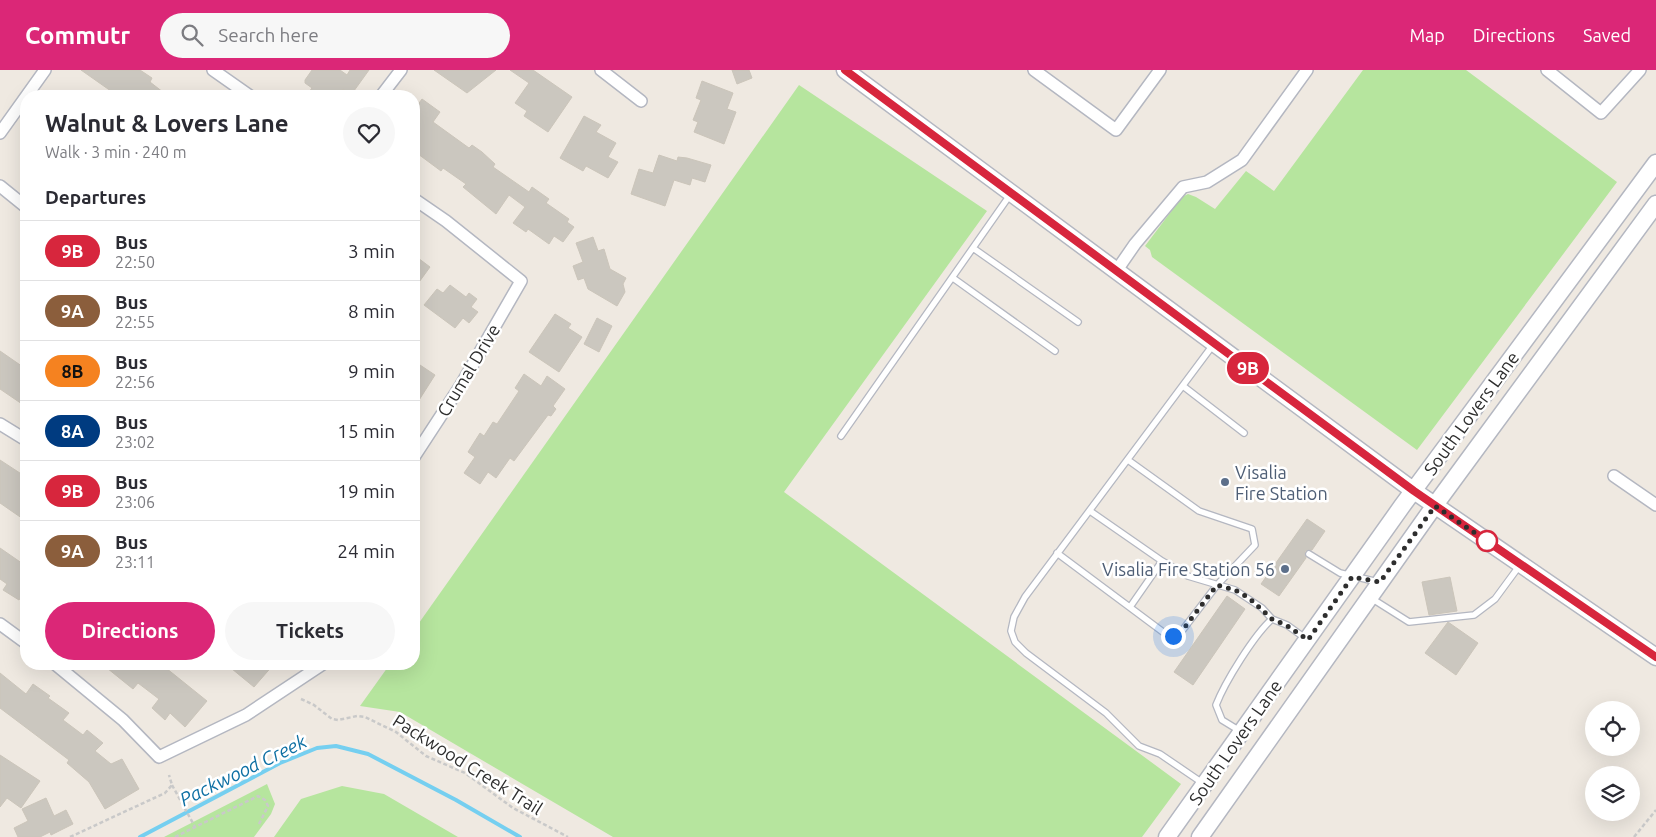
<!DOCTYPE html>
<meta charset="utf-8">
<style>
body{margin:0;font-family:Ubuntu,sans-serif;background:#f7f7f7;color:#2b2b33;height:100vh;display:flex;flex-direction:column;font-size:19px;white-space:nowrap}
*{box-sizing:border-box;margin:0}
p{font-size:16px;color:#7c7c81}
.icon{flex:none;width:28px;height:28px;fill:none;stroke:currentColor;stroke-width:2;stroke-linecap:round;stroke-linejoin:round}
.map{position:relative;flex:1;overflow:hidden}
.panel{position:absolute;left:20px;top:20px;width:400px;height:580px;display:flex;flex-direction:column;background:#fff;border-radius:20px;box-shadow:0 5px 20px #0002}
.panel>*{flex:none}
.badge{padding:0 10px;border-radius:16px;font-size:18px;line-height:32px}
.controls{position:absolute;left:1585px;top:631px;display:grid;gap:10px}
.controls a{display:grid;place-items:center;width:55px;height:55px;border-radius:50%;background:#fff;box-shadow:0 5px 20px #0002;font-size:25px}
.you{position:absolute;width:25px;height:25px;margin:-12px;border:4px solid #fff;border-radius:50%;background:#1a73e8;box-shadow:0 0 0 8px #1a73e833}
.map>.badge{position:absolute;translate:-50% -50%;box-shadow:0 0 0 2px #fff}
h2{padding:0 25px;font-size:19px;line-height:45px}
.round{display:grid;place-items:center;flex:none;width:52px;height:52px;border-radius:26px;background:#f7f7f7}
.headline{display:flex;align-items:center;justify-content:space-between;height:85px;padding:0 25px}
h1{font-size:24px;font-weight:700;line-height:38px}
.button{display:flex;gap:10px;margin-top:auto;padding:10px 25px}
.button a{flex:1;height:58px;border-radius:30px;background:#db2777;color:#fff;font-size:20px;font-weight:700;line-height:58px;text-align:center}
.button a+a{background:#f7f7f7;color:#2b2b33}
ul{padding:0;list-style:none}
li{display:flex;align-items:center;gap:15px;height:60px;padding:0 25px;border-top:1px solid #e1e1e2}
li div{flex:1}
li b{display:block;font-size:19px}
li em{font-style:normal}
li .badge{min-width:55px;font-weight:700;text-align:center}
header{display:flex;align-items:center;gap:30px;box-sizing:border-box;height:70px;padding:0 25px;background:#db2777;color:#fff}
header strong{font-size:24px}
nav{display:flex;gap:28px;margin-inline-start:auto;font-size:18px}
.search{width:350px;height:45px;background:#f7f7f7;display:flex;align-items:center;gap:12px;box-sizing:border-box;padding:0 18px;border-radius:28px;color:#7c7c81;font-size:19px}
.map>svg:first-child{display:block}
.green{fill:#b6e59e}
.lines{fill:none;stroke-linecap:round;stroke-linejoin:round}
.stream{stroke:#75cff0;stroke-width:4}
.building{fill:#cbc7bf;stroke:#cbc5ba}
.service-casing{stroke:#b4b7c1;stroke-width:8}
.minor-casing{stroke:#b4b7c1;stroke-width:14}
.secondary-casing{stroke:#b4b7c1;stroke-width:19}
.path{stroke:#c9c9c9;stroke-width:2.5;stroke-dasharray:4 2.5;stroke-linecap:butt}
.service{stroke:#fff;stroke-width:5.5}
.minor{stroke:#fff;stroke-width:11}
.secondary{stroke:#fff;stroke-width:16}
.line-casing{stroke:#fff;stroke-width:11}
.line{stroke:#d7263d;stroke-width:8}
.walk{stroke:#2e2e2e;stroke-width:5;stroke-dasharray:0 9}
.service-dot{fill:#5c6f8a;stroke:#fff;stroke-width:2}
.stop-dot{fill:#fff;stroke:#d7263d;stroke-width:2.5}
.labels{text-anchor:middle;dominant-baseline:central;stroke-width:5;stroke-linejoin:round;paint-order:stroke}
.street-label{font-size:18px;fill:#2e2e2e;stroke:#fff}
.service-label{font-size:18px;fill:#4e5e75;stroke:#fff;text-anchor:start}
.water-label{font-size:19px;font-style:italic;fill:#0d6fa3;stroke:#fff}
</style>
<header>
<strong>Commutr</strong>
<div class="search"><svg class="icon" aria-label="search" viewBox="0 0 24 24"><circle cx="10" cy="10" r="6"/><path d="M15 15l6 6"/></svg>Search here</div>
<nav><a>Map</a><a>Directions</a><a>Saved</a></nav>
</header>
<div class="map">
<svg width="1656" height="767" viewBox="0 0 1656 767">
<rect width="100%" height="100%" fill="#efe9e1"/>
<path class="green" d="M1363,0H1466L1617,112L1417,380L1152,187L1150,180L1145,176L1182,127L1188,124L1196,127L1215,139L1246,101L1274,121Z
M799,15L987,141L784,422L1181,714L1142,767H613L400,642L360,636L390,594H414V560Z
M267,714L275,734L271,744L254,767H164Z
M342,716L384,724L458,767H274L301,729Z"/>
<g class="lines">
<path class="stream" d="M140,767L280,693L317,678L336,676L368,684L456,730L520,767"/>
</g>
<path class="building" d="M81,0H140L152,8L150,12L168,26H118Z
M312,0H340L347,5L350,0H369L351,25L343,19L338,26H306L312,18L305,13V10Z
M434,0H496L467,23Z
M510,0H533L572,27L548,62L524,46L527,41L515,33L529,13Z
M732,0H749L752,8L737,14Z
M702,11L733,23L727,39L736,42L724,74L694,62L698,52L693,50L701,30L696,28Z
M422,29L440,42L433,52L469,78L472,75L482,82L495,94L493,97L529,122L532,117L549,129L546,133L569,149L567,152L574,157L563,172L554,166L549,174L528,159L526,162L513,153L525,137L509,125L496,144L463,117L466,114L443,98L441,101L414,81V40Z
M584,46L601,55L596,62L616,73L608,87L618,92L608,108L586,96L583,101L560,88Z
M659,85L677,91L678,87L687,88L711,95L705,112L692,108L690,115L674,110L665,136L631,124L639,99L653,103Z
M593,167L598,181L604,179L610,199L626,208L623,214L625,222L617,236L588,219L584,208L578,210L573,196L583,192L576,173Z
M414,185L430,197L414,219Z
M450,215L466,227L469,223L477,229L471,237L478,242L469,253L463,248L455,258L424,235L437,219L443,223Z
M555,244L571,254L568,258L582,267L559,302L529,282Z
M597,248L612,256L599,282L584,274Z
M0,281L26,299V327L22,334L0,319Z
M414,291L435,305L414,338Z
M524,304L541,316L547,306L565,319L553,336L556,339L551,346L548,345L514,391L510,388L496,408L488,402L480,414L464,403L475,387L468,382L480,363L484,366L493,352L497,354L519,321L515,318Z
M0,390L26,407V451L0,433Z
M1307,449L1325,461L1312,480L1305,481L1306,488L1279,526L1261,514Z
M0,478L26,496V519L19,530L3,520L7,514L0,509Z
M1450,507L1457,541L1429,545L1422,512Z
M1227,526L1245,539L1193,615L1174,602Z
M1448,552L1478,573L1456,605L1425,583Z
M102,594H161L207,631L185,657L170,643L165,650L152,638L159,629L138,613L133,619Z
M226,594H274L254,617Z
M0,603L26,624L33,614L50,626L48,628L69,643L63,650L83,665L87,660L103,673L95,681L111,694L122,689L139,719L105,739L89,712L67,693L69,690L0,638Z
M0,685L40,711L21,738L7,728L0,737Z
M46,728L54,746L66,740L73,754L51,765L50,762L40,767H18L14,758L28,751L22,739Z"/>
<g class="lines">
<defs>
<path id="service" d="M973,178L1078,252
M953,208L1055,281
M1183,316L1244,363
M841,366L1010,125
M1090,441L1162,491L1188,506L1235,520L1262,538L1272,549L1287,555L1305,568
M1057,483L1167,565L1178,566L1217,515L1255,475L1252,459L1199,441L1128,390
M1309,484L1340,503L1378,512
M1371,528L1409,552L1474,545L1495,529L1520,495
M1130,537L1162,491
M1240,661L1222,650L1216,635C1225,612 1254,565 1272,549
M1204,714L1160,684L1139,676L1106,643L1026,583L1015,572L1011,561L1014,547L1025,527L1213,275"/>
<path id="minor" d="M213,0L250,26
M601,0L641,31
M1034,0L1116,60L1160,0
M1547,0L1601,43L1640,0
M381,26L401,0
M0,63L45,0
M0,116L26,137
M414,129L446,151L521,211L461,315L414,387
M1117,200L1135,174L1183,117L1207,112L1242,90L1307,0
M0,354L26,370
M1614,406L1656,435
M0,554L26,573
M55,594L123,650L159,687L246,645L323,594"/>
<path id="secondary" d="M845,0L1414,421L1656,587
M1167,767L1402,436L1656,93
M1200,767L1435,435L1656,134"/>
</defs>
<use href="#service" class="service-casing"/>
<use href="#minor" class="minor-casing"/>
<use href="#secondary" class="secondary-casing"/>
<path class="path" d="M301,629L314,635L332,649L338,650L357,646L365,647L396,662L426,686L465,703L513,738L568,767
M172,715L195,757
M70,767L165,723L172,715L169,705
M175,767L258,726L265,730L268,736L259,754
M1634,767L1656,740"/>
<use href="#service" class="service"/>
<use href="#minor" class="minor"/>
<use href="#secondary" class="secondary"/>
</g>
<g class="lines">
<defs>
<path id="line" d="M845,0L1414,421L1656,587"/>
</defs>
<use href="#line" class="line-casing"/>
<use href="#line" class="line"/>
<path class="walk" d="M1173,566H1178L1217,515L1235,520L1249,528L1272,549L1286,555L1308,570L1352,507L1380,512L1435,436L1487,471"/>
</g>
<g class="service-dot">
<circle cx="1225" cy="412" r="5"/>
<circle cx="1285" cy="499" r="5"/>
</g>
<circle class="stop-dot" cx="1487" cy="471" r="10"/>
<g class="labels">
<g class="street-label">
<text transform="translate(468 300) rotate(-59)">Crumal Drive</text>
<text transform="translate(1471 343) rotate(-54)">South Lovers Lane</text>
<text transform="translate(1235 672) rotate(-55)">South Lovers Lane</text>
<text transform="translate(468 694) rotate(32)">Packwood Creek Trail</text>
</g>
<g class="service-label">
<text x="1235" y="402">Visalia<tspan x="1235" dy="21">Fire Station</tspan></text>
<text x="1275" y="499" text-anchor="end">Visalia Fire Station 56</text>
</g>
<g class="water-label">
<text transform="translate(243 700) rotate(-26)">Packwood Creek</text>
</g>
</g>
</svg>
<div class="controls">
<a><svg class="icon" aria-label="locate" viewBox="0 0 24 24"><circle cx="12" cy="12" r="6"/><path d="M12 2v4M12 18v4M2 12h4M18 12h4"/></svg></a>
<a><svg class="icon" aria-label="layers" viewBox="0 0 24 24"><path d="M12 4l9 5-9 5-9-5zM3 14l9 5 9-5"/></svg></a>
</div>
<div class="you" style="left:1173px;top:566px"></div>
<b class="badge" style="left:1248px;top:298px;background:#d7263d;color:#fff">9B</b>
<section class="panel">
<div class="headline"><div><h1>Walnut &amp; Lovers Lane</h1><p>Walk · 3 min · 240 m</p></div><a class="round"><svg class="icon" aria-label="heart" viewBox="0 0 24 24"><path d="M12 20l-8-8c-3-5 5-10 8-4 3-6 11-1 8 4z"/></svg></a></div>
<h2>Departures</h2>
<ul>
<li><span class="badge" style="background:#d7263d;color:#fff">9B</span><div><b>Bus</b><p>22:50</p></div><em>3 min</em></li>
<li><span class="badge" style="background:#8b5e3c;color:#fff">9A</span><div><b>Bus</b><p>22:55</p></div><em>8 min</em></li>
<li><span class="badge" style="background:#f58220;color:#111">8B</span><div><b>Bus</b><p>22:56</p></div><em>9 min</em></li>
<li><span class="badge" style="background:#003b80;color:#fff">8A</span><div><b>Bus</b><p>23:02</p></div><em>15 min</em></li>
<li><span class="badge" style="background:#d7263d;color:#fff">9B</span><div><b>Bus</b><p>23:06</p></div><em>19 min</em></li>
<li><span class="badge" style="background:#8b5e3c;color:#fff">9A</span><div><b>Bus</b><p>23:11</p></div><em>24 min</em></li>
</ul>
<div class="button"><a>Directions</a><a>Tickets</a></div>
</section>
</div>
